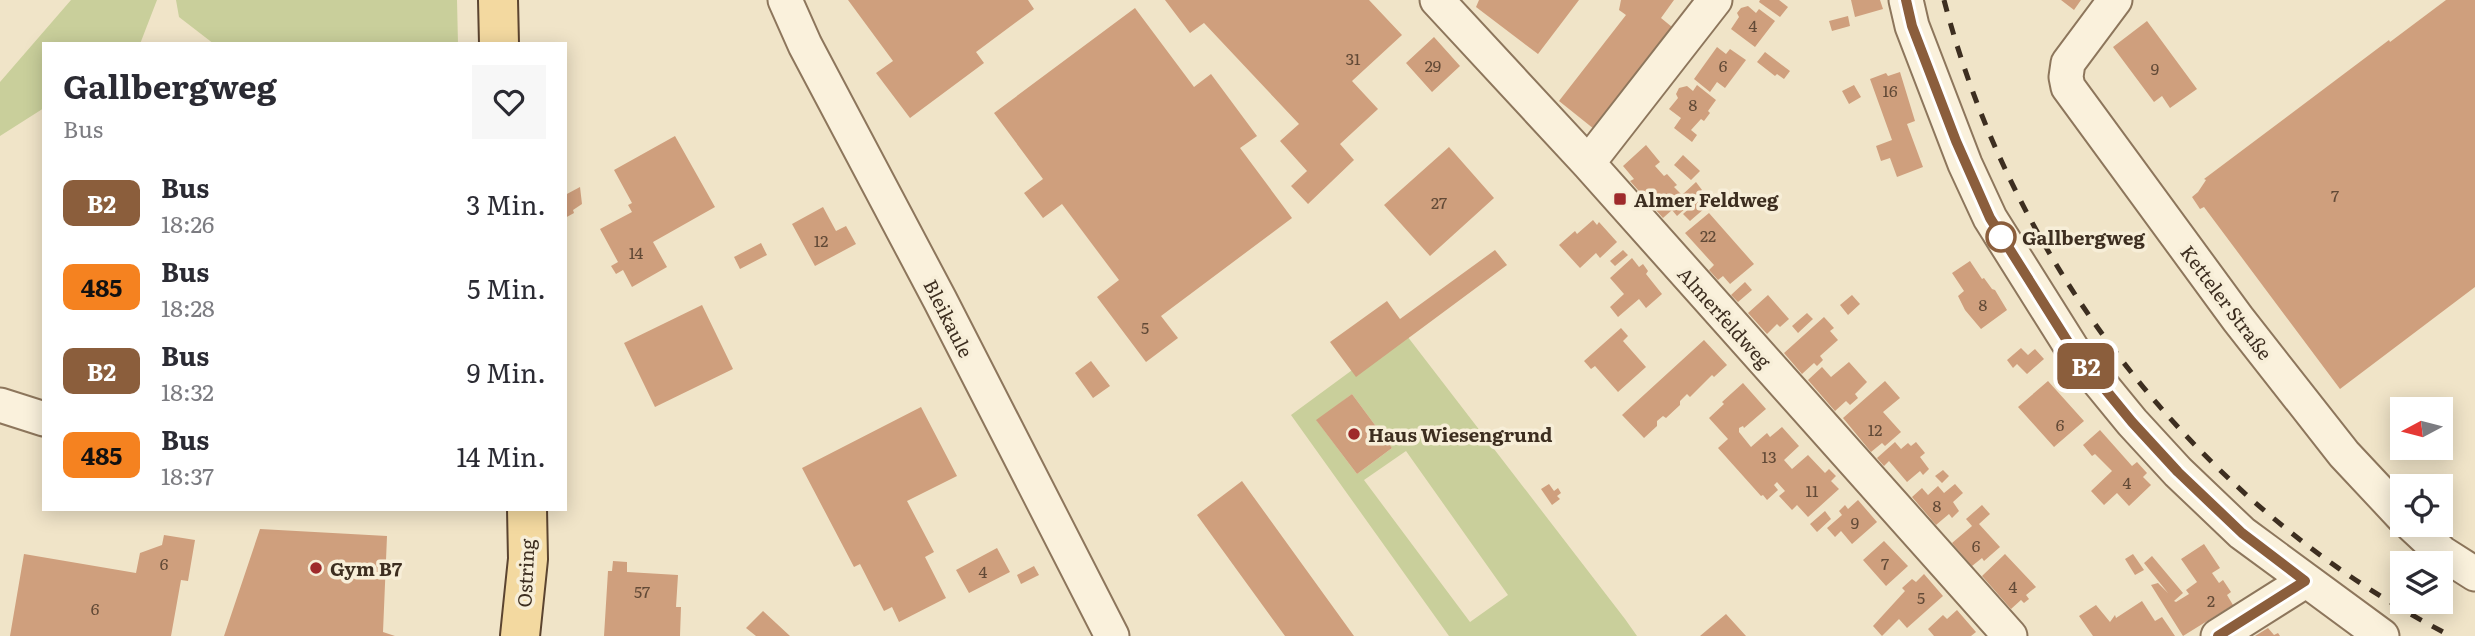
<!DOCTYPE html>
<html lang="de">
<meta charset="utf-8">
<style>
body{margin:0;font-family:Literata,serif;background:#f7f7f7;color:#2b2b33;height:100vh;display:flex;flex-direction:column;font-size:26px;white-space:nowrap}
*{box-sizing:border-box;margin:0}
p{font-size:23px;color:#7c7c81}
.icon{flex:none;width:38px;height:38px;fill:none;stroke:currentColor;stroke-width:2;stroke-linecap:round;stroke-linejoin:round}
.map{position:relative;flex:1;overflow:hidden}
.side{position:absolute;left:42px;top:42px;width:525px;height:469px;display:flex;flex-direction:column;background:#fff;border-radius:0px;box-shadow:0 4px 18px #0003}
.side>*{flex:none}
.badge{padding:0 14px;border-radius:10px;font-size:24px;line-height:46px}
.needle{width:46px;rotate:263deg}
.fabs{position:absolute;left:2390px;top:397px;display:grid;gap:14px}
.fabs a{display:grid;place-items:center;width:63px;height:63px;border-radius:0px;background:#fff;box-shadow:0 4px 18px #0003;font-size:35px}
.map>.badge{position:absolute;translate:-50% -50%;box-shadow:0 0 0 4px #fff}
.round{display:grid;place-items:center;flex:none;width:74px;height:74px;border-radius:0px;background:#f7f7f7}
.overview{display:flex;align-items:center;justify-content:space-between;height:119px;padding:0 21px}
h1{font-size:33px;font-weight:700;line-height:52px}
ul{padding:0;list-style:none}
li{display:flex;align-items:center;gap:21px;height:84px;padding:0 21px}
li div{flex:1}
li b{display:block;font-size:26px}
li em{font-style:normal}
li .badge{min-width:77px;font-weight:700;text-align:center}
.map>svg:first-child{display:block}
.green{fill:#c9cf9b;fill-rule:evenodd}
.building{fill:#cf9f7d}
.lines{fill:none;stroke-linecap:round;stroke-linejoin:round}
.minor-casing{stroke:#8d765c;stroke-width:37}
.major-casing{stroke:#5b4430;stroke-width:42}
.minor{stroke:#faf1dc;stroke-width:33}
.major{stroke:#f3d9a0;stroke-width:38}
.rail{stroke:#3d2e20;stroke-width:5;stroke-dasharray:12 12;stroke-linecap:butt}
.line-casing{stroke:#fff;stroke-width:16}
.line{stroke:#8b5e3c;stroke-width:10}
.poi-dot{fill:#9e2a2b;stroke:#f7eed8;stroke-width:2.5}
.stop-dot{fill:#fff;stroke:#8b5e3c;stroke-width:3.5}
.labels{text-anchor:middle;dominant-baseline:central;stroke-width:7;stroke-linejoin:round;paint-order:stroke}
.number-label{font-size:16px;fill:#624a37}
.poi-label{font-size:19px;font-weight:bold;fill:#3d2e20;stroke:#f7eed8;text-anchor:start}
.stop-label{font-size:19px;font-weight:bold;fill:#3d2e20;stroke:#f7eed8;text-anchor:start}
.street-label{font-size:19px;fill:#3d2e20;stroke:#f7eed8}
</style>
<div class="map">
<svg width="2475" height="636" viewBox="0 0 2475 636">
<rect width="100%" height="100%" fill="#f0e4c8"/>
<path class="green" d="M71,0H157L140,44H44V108L0,136V82Z
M176,0H457L458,44H214L179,17Z
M1404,332L1625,619L1637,636H1449L1291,415ZM1352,394L1392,448L1357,474L1317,421ZM1406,451L1508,595L1470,622L1364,480Z"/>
<path class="building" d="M848,0H1028L1034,9L976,52L984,63L910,118L876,73L893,61Z
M1165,0H1369L1402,35L1352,81L1378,109L1340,144L1354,160L1308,204L1291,186L1307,171L1280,141L1299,124L1204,23L1190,33Z
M1479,0H1579L1538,54L1476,7Z
M1621,0H1674L1661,18L1672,27L1594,129L1559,101L1626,15L1619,10Z
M1760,0H1779L1788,7L1780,17L1759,2Z
M1851,0H1880L1883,9L1855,17Z
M2061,0H2081L2074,10Z
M2446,0H2475V287L2340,389L2204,207L2200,209L2192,197L2198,192L2206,180L2204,179L2389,40L2390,42Z
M1748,6L1756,13L1759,9L1775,21L1755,47L1731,29L1739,17L1737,13L1741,8Z
M1135,8L1194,87L1211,74L1257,136L1240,148L1292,218L1161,316L1178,338L1146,362L1097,297L1119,280L1062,204L1043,218L1024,193L1043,179L994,113Z
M1848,16L1850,26L1832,31L1829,21Z
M2147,21L2197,89L2170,108L2162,96L2154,102L2113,47Z
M1434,37L1460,66L1432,92L1406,63Z
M1717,47L1726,54L1730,49L1746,60L1725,88L1717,82L1710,92L1694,79Z
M1765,52L1790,71L1784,79L1777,74L1775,76L1757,62Z
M1900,72L1915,121L1907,124L1923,167L1897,177L1890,158L1881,161L1876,146L1892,140L1870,79L1886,73L1888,76Z
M1697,85L1716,100L1708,111L1710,113L1704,121L1701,119L1691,130L1697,135L1692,142L1674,128L1681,118L1669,109L1678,98L1676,94L1679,88L1687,86L1693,91Z
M1854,85L1861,97L1849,104L1842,91Z
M675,136L715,207L653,242L667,267L632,287L623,270L616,274L611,266L618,262L600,229L632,212L628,205L632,203L614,170Z
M1646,145L1660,162L1655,166L1664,176L1667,174L1677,185L1674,187L1682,195L1696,182L1702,190L1688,203L1685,198L1683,200L1688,206L1677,216L1672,210L1663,218L1630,181L1634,179L1623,166Z
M1449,147L1494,198L1430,256L1384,205Z
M1683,155L1700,171L1691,180L1674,165Z
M580,187L582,204L573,210L574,213L565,218V195Z
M1699,200L1705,208L1690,221L1683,214Z
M823,207L836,231L846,226L856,244L815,266L792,224Z
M1709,213L1754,264L1730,284L1723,276L1718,280L1709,270L1714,265L1685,233Z
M1593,220L1597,225L1599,222L1617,242L1600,258L1596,253L1580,268L1559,245L1575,231L1577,234Z
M761,243L767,255L740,269L734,257Z
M1495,250L1507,265L1356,377L1330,342L1387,301L1400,319Z
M1623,250L1628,255L1615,266L1610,261Z
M1632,258L1639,267L1643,264L1648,271L1646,274L1662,294L1646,308L1639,299L1618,317L1610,307L1624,294L1610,278Z
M1970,261L1982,279L1984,278L1992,289L1995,290L2007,310L1981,329L1965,310L1958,296L1964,291L1952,273Z
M1745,282L1752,290L1738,302L1731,295Z
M1768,295L1789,319L1780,327L1777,324L1767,334L1748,313Z
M1852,295L1860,304L1848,315L1840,305Z
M702,305L733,369L655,407L624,343Z
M1807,313L1813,319L1798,333L1792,326Z
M1824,317L1834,328L1830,331L1838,340L1820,356L1823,360L1817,366L1814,363L1802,374L1784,353Z
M1621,328L1628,336L1623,341L1646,367L1618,392L1595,366L1591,369L1584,361Z
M1704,340L1727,365L1714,377L1712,375L1690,397L1687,394L1680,401V405L1666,418L1663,416L1657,421V426L1644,438L1622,415Z
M2021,348L2028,355L2035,349L2044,359L2027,374L2017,364L2013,368L2007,360Z
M1091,361L1110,386L1093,398L1075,373Z
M1849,362L1867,382L1855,394L1858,398L1850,405L1846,401L1835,411L1808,380L1822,367L1831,377Z
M1885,381L1900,398L1883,412L1901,432L1885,446L1882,443L1871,452L1843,418Z
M2048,381L2084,421L2054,447L2018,407Z
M1743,383L1766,409L1744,428L1743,426L1739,428V432L1751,447L1767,433L1770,437L1782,427L1799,446L1784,460L1792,469L1808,455L1825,473L1829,469L1836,476L1831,481L1839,489L1808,517L1797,505L1792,510L1779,496L1785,491L1777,482L1774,485L1778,490L1767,500L1763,495L1761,496L1718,448L1728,439L1709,418L1724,404L1722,402Z
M1352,394L1392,448L1357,474L1316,420Z
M921,407L957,476L907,501L934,552L925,557L946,598L899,622L892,607L884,611L860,564L854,567L802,468Z
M2100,430L2132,466L2137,462L2147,473L2143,477L2151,485L2129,506L2117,493L2104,505L2091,491L2112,471L2095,454L2092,456L2083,445Z
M1895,442L1901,449L1908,443L1911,446L1916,442L1925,453L1920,457L1929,469L1923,475L1920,471L1907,482L1889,461L1884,466L1877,458Z
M1943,470L1949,476L1942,483L1935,476Z
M1242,481L1354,636H1285L1197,515Z
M1549,484L1554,491L1558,488L1561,493L1557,496L1560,499L1552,505L1541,489Z
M1955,484L1963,493L1953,502L1959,511L1952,518L1949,514L1936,525L1912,497L1922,488L1928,495L1938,486L1944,493Z
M1858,500L1877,522L1852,544L1841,531L1835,537L1827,528L1842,515L1839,511L1845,505L1848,509Z
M1982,505L1990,514L1979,524L2000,547L1984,561L1982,558L1972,566L1952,543L1972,526L1966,519Z
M1825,511L1831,519L1817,532L1810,524Z
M260,529L387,536L383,632L395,636H224Z
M164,535L195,540L188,581L181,580L171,636H10L24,554L136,573L140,553L162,545Z
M1884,541L1908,566L1886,586L1863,560Z
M2204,544L2220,568L2212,573L2219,583L2223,580L2231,592L2227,595L2233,605L2183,636L2151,585L2158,583L2168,593L2144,563L2152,556L2183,593L2174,601L2176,602L2189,594L2186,590L2197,582L2181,559Z
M997,548L1010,572L969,593L956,570Z
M2005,554L2036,587L2026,595L2029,599L2024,603L2021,600L2011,609L1982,576Z
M2133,554L2144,570L2135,575L2125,559Z
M613,561L627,562V572L678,575L676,607H681L680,636H604L608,571H612Z
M1034,566L1039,575L1021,584L1017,575Z
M1924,574L1943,596L1907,628L1899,619L1882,636L1873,626L1905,591L1902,588L1912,579L1916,582Z
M2142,601L2155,621L2162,617L2175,636H2093L2079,616L2096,605L2110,622L2115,615L2116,618Z
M1957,610L1976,632L1971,636H1934L1928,629L1943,615L1947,619Z
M763,611L790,636H756L746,628Z
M1726,614L1746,636H1700Z
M2268,628L2274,635L2278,633L2280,636H2255Z"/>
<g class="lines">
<defs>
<path id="minor" d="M785,0L805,45L940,300L1112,636
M1437,0L1588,163L2010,636
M1906,0L1912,26L1965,164L1990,218L2073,350L2132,422L2178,472L2242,533L2382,636
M2115,0L2068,63L2066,77L2068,87L2238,319L2344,454L2403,517
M1588,163L1715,0
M0,405L44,419
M2412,525L2442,553L2475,574
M2218,636L2305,581"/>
<path id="major" d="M498,0L499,44
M520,636L528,559L527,509"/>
</defs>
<use href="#minor" class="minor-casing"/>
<use href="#major" class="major-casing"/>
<use href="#minor" class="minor"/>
<use href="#major" class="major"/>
<path class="rail" d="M1944,0C2014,269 2202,509 2451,636"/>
</g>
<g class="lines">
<defs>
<path id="line" d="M1906,0L1912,26L1956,141L1990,218L2073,350L2132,422L2178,472L2242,533L2305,581L2218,636"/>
</defs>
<use href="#line" class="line-casing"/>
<use href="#line" class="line"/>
</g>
<g class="poi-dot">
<rect x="1613" y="192" width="14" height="14" rx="3.5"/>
<circle cx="1354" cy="434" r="7"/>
<circle cx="316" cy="568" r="7"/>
</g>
<circle class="stop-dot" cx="2001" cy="237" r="14"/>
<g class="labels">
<g class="number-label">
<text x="1753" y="25">4</text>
<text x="1353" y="58">31</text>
<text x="1433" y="65">29</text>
<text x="1723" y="65">6</text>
<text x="2155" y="68">9</text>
<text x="1890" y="90">16</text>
<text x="1693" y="104">8</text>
<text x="2335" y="195">7</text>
<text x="1439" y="202">27</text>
<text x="1708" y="235">22</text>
<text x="821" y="240">12</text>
<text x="636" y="252">14</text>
<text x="1983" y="304">8</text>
<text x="1145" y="327">5</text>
<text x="2060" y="424">6</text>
<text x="1875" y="429">12</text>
<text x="1769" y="456">13</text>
<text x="2127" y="482">4</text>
<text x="1812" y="490">11</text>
<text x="1937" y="505">8</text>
<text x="1855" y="522">9</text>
<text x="1976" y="545">6</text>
<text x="164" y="563">6</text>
<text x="1885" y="563">7</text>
<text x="983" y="571">4</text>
<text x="2013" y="586">4</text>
<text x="642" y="591">57</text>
<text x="1921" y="597">5</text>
<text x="2211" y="600">2</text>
<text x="95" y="608">6</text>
</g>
<g class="poi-label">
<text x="1634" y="199">Almer Feldweg</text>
<text x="1368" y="434">Haus Wiesengrund</text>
<text x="330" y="568">Gym B7</text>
</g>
<g class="stop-label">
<text x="2022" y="237">Gallbergweg</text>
</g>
<g class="street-label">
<text transform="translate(2227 302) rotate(53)">Ketteler Straße</text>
<text transform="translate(1725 317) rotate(48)">Almerfeldweg</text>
<text transform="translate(949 318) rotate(63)">Bleikaule</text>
<text transform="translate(525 573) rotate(-87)">Ostring</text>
</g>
</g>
</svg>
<div class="fabs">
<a><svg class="needle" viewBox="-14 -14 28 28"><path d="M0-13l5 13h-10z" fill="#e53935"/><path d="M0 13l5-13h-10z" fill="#7c7c81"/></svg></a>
<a><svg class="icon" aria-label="locate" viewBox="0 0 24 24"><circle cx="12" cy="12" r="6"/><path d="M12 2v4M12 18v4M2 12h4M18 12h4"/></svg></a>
<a><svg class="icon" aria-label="layers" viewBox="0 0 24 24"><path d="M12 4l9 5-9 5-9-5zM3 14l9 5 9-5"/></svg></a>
</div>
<b class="badge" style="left:2086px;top:366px;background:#8b5e3c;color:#fff">B2</b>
<section class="side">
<div class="overview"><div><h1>Gallbergweg</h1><p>Bus</p></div><a class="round"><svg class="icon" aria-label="heart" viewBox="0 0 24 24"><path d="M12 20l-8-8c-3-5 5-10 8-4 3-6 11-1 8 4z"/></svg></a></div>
<ul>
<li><span class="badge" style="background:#8b5e3c;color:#fff">B2</span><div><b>Bus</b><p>18:26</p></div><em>3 Min.</em></li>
<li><span class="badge" style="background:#f58220;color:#111">485</span><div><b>Bus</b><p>18:28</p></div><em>5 Min.</em></li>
<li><span class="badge" style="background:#8b5e3c;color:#fff">B2</span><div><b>Bus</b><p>18:32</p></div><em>9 Min.</em></li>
<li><span class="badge" style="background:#f58220;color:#111">485</span><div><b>Bus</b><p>18:37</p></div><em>14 Min.</em></li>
</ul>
</section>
</div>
